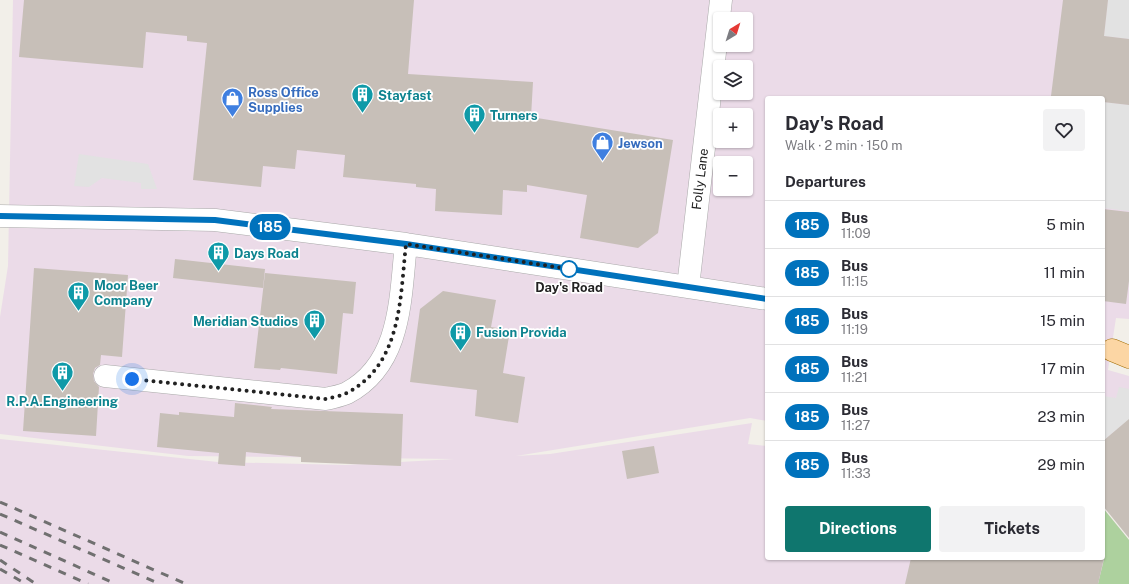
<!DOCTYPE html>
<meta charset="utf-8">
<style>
body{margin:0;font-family:"Public Sans",sans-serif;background:#f2f2f3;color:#2b2b33;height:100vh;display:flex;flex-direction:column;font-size:15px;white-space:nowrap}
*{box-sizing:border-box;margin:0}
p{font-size:13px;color:#7c7c81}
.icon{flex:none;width:22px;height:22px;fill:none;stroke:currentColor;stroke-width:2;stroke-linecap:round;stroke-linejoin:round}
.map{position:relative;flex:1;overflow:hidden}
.details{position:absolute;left:765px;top:96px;width:340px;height:464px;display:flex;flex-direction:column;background:#fff;border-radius:4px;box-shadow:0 1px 3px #0004}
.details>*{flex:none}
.badge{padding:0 8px;border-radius:13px;font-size:14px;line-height:26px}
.needle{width:26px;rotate:38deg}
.buttons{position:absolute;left:713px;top:12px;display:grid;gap:8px}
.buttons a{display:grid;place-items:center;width:40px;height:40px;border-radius:4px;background:#fff;box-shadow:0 1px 3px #0004;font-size:20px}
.you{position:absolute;width:20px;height:20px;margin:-10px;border:3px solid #fff;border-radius:50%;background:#1a73e8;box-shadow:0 0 0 6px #1a73e833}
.map>.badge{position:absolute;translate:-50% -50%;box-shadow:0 0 0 2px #fff}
h2{padding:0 20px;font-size:15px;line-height:36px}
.round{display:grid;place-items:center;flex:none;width:42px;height:42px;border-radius:4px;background:#f2f2f3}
.summary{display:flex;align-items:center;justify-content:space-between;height:68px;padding:0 20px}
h1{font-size:19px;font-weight:700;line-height:30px}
.primary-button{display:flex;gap:8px;margin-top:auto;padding:8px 20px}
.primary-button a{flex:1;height:46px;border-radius:4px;background:#0f766e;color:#fff;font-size:16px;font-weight:700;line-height:46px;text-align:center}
.primary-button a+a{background:#f2f2f3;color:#2b2b33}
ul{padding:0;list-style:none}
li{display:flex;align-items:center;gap:12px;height:48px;padding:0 20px;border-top:1px solid #e1e1e2}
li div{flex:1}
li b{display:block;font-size:15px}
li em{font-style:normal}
li .badge{min-width:44px;font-weight:700;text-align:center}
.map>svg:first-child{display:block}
.industrial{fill:#ebdbe8;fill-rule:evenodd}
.forest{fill:#add19e}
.parking{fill:#e2e2e2}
.building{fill:#c7bfb8}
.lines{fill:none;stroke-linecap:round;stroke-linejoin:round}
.street-casing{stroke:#a9a9a9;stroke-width:23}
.primary-casing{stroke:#a06b00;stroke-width:23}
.street{stroke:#fff;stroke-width:22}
.primary{stroke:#fcd6a4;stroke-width:22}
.rail{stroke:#707070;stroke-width:3;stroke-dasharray:8 8;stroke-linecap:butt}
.line-casing{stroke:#fff;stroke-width:9}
.line{stroke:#0072bc;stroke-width:6}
.walk{stroke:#222;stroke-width:4;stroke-dasharray:0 7.2}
.stop-dot{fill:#fff;stroke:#0072bc;stroke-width:2}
.labels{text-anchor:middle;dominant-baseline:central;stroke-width:3.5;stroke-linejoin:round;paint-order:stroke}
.shop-label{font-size:13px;font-weight:bold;fill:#366cbe;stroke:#fff;text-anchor:start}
.culture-label{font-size:13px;font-weight:bold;fill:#0d838f;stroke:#fff;text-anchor:start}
.street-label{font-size:13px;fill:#222;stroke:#fff}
.stop-label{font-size:13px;font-weight:bold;fill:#222;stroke:#fff}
</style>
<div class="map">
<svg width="1129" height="584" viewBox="0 0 1129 584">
<rect width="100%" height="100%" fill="#f2efe9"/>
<path class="industrial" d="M13,0H1129V319L1116,318L1108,370L1129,376V525L1103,492V98H767V421L750,418L516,456L550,454L752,423L748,444L767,446V558H1103V508L1129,540V584H0V439L218,462L345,465L455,459L188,456L0,434V317L8,266ZM720,19H746V45H720ZM720,67H746V93H720ZM720,115H746V141H720ZM720,163H746V189H720Z"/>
<path class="forest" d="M1103,508L1129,540V584H1098L1105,555L1103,554Z"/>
<path class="parking" d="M1108,0H1129V39L1104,36Z
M1103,102L1129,105V211L1103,208Z
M79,154L148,164L157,189H141V183L102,178L89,187L74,186Z
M1119,387L1129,389V433L1122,425L1103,441V396L1116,398Z"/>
<path class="building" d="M24,0H414L408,74L533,82L531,117L673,140L658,233L638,248L580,238L587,195L527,185V192L503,190L502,215L435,211L436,189L416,187V184L343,177L345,155L297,150L295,169L263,166L261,187L193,180L207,43L187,41V36L146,32L143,68L19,57Z
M1063,0H1108L1104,36L1129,39V105L1103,102V98L1051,96Z
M1103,209L1129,212V281L1126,304L1103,301Z
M175,259L265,269L263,288L173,278Z
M34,268L128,275L122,357L101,355L100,365L95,368L93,374L94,381L99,387L96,436L23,431Z
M265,273L356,282L353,314L343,313L337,374L281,368L280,370L254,368Z
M443,291L496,300L491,327L510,330L503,373L525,377L518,423L475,416L477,390L410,382L420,309Z
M235,403L272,407L271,409L403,414L401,466L301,462V457L246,452L245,466L218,464L219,453L157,447L160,413L179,415V412L234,417Z
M1129,419V538L1103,506V441Z
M654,446L659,473L627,479L622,451Z
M911,558H1104L1098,584H905Z"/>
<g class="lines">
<defs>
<path id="street" d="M0,216L215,220L406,244L767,299
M688,287L721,0
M105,376L326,399C333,397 341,396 347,393C402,364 400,298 406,244"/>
<path id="primary" d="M1112,350L1129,357"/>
</defs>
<use href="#street" class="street-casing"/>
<use href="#primary" class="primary-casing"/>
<use href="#street" class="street"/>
<use href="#primary" class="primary"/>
<path class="rail" d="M0,502L186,584
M0,514L160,584
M0,532L116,584
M0,545L88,584
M0,560L36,584
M0,569L26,584"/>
</g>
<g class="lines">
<defs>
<path id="line" d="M0,216L215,220L406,244L767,299"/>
</defs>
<use href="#line" class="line-casing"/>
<use href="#line" class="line"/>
<path class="walk" d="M132,379L326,399C333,397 341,396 347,393C402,364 400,298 406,244L569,269"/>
</g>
<defs>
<symbol id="building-pin" viewBox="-11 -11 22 30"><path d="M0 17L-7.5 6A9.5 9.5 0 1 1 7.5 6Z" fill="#0f9aa8" stroke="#fff"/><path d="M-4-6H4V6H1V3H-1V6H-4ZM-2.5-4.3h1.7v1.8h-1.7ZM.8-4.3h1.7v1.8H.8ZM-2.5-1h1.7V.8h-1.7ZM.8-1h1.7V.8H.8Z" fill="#fff"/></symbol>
<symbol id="shop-pin" viewBox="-11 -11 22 30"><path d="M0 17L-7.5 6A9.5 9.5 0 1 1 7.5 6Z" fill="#3f7fe0" stroke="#fff"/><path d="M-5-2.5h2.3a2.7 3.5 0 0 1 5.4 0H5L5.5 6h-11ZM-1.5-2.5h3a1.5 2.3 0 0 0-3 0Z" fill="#fff"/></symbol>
</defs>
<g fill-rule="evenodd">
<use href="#building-pin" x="350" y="82" width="25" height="34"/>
<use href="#shop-pin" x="220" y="86" width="25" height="34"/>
<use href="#building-pin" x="462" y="102" width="25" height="34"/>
<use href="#shop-pin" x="590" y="130" width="25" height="34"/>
<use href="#building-pin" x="206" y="240" width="25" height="34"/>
<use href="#building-pin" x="66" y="280" width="25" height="34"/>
<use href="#building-pin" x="302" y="308" width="25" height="34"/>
<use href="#building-pin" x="448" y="320" width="25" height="34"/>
<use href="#building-pin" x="50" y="360" width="25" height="34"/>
</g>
<circle class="stop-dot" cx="569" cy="269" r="8"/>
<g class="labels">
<g class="shop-label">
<text x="248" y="92">Ross Office<tspan x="248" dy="15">Supplies</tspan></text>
<text x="618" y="143">Jewson</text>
</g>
<g class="culture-label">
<text x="378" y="95">Stayfast</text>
<text x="490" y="115">Turners</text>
<text x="234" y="253">Days Road</text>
<text x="94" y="285">Moor Beer<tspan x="94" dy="15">Company</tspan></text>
<text x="298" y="321" text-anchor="end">Meridian Studios</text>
<text x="476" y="332">Fusion Provida</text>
<text x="62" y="401" text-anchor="middle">R.P.A.Engineering</text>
</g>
<g class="street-label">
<text transform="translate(700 179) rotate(-83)">Folly Lane</text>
</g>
<g class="stop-label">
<text x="569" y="287">Day's Road</text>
</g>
</g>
</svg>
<div class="buttons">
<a><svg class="needle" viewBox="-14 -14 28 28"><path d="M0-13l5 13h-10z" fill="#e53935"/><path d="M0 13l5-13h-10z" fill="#7c7c81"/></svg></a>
<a><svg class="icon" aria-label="layers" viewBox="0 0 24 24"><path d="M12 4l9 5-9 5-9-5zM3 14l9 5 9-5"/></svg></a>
<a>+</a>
<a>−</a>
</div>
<div class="you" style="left:132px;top:379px"></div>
<b class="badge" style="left:270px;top:227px;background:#0072bc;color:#fff">185</b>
<section class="details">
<div class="summary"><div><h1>Day's Road</h1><p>Walk · 2 min · 150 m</p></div><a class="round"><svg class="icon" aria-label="heart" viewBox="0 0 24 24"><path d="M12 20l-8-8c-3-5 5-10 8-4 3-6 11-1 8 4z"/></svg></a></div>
<h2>Departures</h2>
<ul>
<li><span class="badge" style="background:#0072bc;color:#fff">185</span><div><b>Bus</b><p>11:09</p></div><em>5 min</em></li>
<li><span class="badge" style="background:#0072bc;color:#fff">185</span><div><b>Bus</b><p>11:15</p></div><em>11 min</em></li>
<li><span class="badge" style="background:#0072bc;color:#fff">185</span><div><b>Bus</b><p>11:19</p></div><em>15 min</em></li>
<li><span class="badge" style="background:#0072bc;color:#fff">185</span><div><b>Bus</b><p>11:21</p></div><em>17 min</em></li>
<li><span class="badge" style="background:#0072bc;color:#fff">185</span><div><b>Bus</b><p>11:27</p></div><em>23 min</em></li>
<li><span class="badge" style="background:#0072bc;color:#fff">185</span><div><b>Bus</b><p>11:33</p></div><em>29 min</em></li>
</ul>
<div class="primary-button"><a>Directions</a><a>Tickets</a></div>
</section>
</div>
